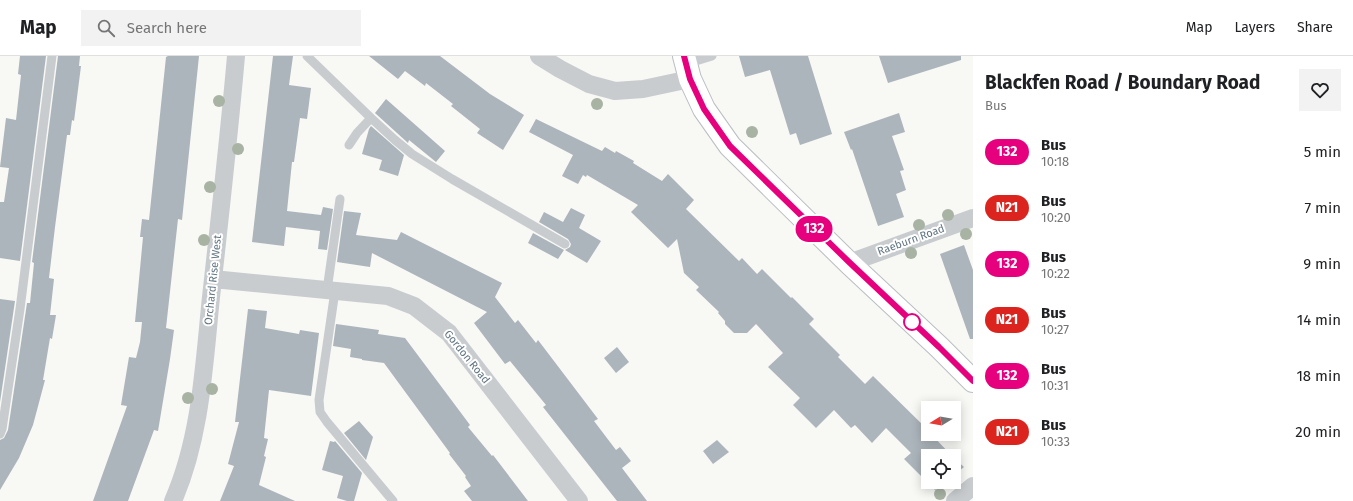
<!DOCTYPE html>
<style>
body{margin:0;font-family:"Fira Sans",sans-serif;background:#f2f2f2;color:#202124;height:100vh;display:flex;flex-direction:column;font-size:15px;white-space:nowrap}
*{box-sizing:border-box;margin:0}
p{font-size:13px;color:#757577}
.icon{flex:none;width:22px;height:22px;fill:none;stroke:currentColor;stroke-width:2;stroke-linecap:round;stroke-linejoin:round}
.map{position:relative;flex:1;overflow:hidden}
.side{display:flex;flex-direction:column;background:#fff;width:380px}
.side>*{flex:none}
.badge{padding:0 8px;border-radius:13px;font-size:14px;line-height:26px}
.needle{width:26px;rotate:259deg}
.tools{position:absolute;left:921px;top:345px;display:grid;gap:8px}
.tools a{display:grid;place-items:center;width:40px;height:40px;border-radius:0px;background:#fff;box-shadow:0 2px 10px #0003;font-size:20px}
.map>.badge{position:absolute;translate:-50% -50%;box-shadow:0 0 0 2px #fff}
.round{display:grid;place-items:center;flex:none;width:42px;height:42px;border-radius:0px;background:#f2f2f2}
.headline{display:flex;align-items:center;justify-content:space-between;height:68px;padding:0 12px}
h1{font-size:19px;font-weight:700;line-height:30px}
ul{padding:0;list-style:none}
li{display:flex;align-items:center;gap:12px;height:56px;padding:0 12px}
li div{flex:1}
li b{display:block;font-size:15px}
li em{font-style:normal}
li .badge{min-width:44px;font-weight:700;text-align:center}
header{display:flex;align-items:center;gap:24px;box-sizing:border-box;height:56px;padding:0 20px;background:#fff;border-bottom:1px solid #e0e0e0}
header strong{font-size:19px}
nav{display:flex;gap:22px;margin-inline-start:auto;font-size:14px}
.search{width:280px;height:36px;background:#f2f2f2;display:flex;align-items:center;gap:10px;box-sizing:border-box;padding:0 14px;border-radius:0px;color:#757577;font-size:15px}
main{display:flex;flex:1;min-height:0}
.map>svg:first-child{display:block}
.building{fill:#acb5bb}
.lines{fill:none;stroke-linecap:round;stroke-linejoin:round}
.primary-casing{stroke:#b9bec1;stroke-width:24}
.service{stroke:#c8cccf;stroke-width:9}
.minor{stroke:#c8cccf;stroke-width:18}
.primary{stroke:#fff;stroke-width:22}
.tree{fill:#a8b3a4}
.line-casing{stroke:#fff;stroke-width:9}
.line{stroke:#e6007e;stroke-width:6}
.stop-dot{fill:#fff;stroke:#e6007e;stroke-width:2}
.labels{text-anchor:middle;dominant-baseline:central;stroke-width:4;stroke-linejoin:round;paint-order:stroke}
.street-label{font-size:11px;fill:#627582;stroke:#fff}
</style>
<header>
<strong>Map</strong>
<div class="search"><svg class="icon" aria-label="search" viewBox="0 0 24 24"><circle cx="10" cy="10" r="6"/><path d="M15 15l6 6"/></svg>Search here</div>
<nav><a>Map</a><a>Layers</a><a>Share</a></nav>
</header>
<main>
<div class="map">
<svg width="973" height="445" viewBox="0 0 973 445">
<rect width="100%" height="100%" fill="#f8f8f5"/>
<path class="building" d="M20,0H46L20,205L0,202V146H4L9,112L0,111L6,62L16,64L21,19L18,18Z
M58,0H80L79,10H81L74,65L72,64L70,79H67L55,171L49,222L54,223L50,259H56L52,283L50,282L43,324H45L33,369L19,402L0,434V384L4,382L8,374L27,247H30L34,207L32,206Z
M168,0H199L182,164L178,163L166,272L174,274L170,303L158,375L154,374L128,445H93L127,350L121,349L129,301L136,302L140,286L142,266H135L143,181H140L142,163L149,164L166,1Z
M273,0H293L289,29L311,32L307,63L300,62L294,106H292L287,155L321,159L323,151L333,153L327,194L318,193L320,175L286,171L284,190L252,186Z
M369,0H440L490,38L524,59L503,94L477,77L480,73L451,50L453,48L426,27L425,30L405,15L398,23Z
M739,0H808L832,78L800,89L796,77L790,79L770,14L745,21Z
M879,0H961V4L888,27Z
M386,43L445,95L436,106L409,84L408,87L375,57Z
M899,57L905,76L892,80L904,114L900,115L906,134L896,138L904,161L878,170L852,93L851,94L844,76Z
M536,63L602,95L605,91L615,97L616,95L634,105L633,107L662,125L668,118L694,144L686,153L739,205L742,202L757,218L762,213L791,242L792,241L814,263L809,268L840,299L838,301L865,328L873,320L928,374V378H931L952,400H928V426H945L935,434L904,403L911,397L886,372L872,387L855,369L851,372L834,354L816,372L793,349L800,342L768,311L783,297L756,268L747,277H734L725,268V265L718,257L719,256L696,234L699,231L684,217L677,183L668,192L631,156L638,149L587,119L586,121L583,119L578,128L562,120L573,99L529,76Z
M371,70L404,99L398,120L379,114L382,104L362,98L369,73Z
M571,152L585,159L579,172L601,185L587,207L565,194L570,191L571,188L568,183L539,166L544,156L563,166Z
M344,155L361,157L356,179L397,184L401,176L502,227L495,241L515,267L518,264L536,287L538,284L598,363L594,365L616,394L620,391L631,405L622,412L647,445H617L543,351L546,349L510,305L505,308L474,267L487,256L372,197L370,211L337,206Z
M533,177L564,194L558,203L528,187Z
M964,189L973,214V283H970L940,198Z
M0,243L15,245L0,346Z
M248,253L267,255L265,272L299,278L300,274L319,277L311,340L269,334L264,382L268,383L264,400L266,401L259,429L295,445H220L234,410L228,408L239,366H235Z
M336,268L379,274L378,278L405,282L470,369L468,371L492,400L493,399L528,445H472L464,435L471,430L465,421L466,420L449,398L450,397L384,307L362,304V303L350,301L351,293L333,290Z
M617,291L629,306L616,317L604,302Z
M359,365L373,381L366,404L344,377Z
M717,384L729,396L713,408L703,395Z
M330,385L334,386L335,385L362,417L354,445H347L337,442L343,420L322,414Z
M954,402L964,411L954,419Z"/>
<g class="lines">
<defs>
<path id="primary" d="M684,0L690,23L704,53L730,90L849,207L939,291L973,325"/>
</defs>
<use href="#primary" class="primary-casing"/>
<path class="service" d="M307,0L371,62L395,84L412,98L452,123L565,188
M686,8L712,0
M349,89L357,77L371,62
M327,234L340,143
M335,235L319,344L320,356L327,366L393,445
M0,378L2,373L20,253L52,0"/>
<path class="minor" d="M539,0L560,13L589,28L615,35L643,33L690,23
M849,207L973,162
M213,223L388,240L414,250L449,277L579,445
M173,445C201,381 204,309 211,241C220,160 229,80 236,0
M955,445L973,430"/>
<use href="#primary" class="primary"/>
</g>
<g class="tree">
<circle cx="219" cy="45" r="6"/>
<circle cx="597" cy="48" r="6"/>
<circle cx="752" cy="76" r="6"/>
<circle cx="238" cy="93" r="6"/>
<circle cx="210" cy="131" r="6"/>
<circle cx="948" cy="159" r="6"/>
<circle cx="919" cy="169" r="6"/>
<circle cx="966" cy="178" r="6"/>
<circle cx="204" cy="184" r="6"/>
<circle cx="911" cy="197" r="6"/>
<circle cx="212" cy="333" r="6"/>
<circle cx="188" cy="342" r="6"/>
<circle cx="940" cy="438" r="6"/>
</g>
<g class="lines">
<defs>
<path id="line" d="M684,0L690,23L704,53L730,90L849,206L939,291L973,325"/>
</defs>
<use href="#line" class="line-casing"/>
<use href="#line" class="line"/>
</g>
<circle class="stop-dot" cx="912" cy="266" r="8"/>
<g class="labels">
<g class="street-label">
<text transform="translate(911 184) rotate(-20)">Raeburn Road</text>
<text transform="translate(213 224) rotate(-84)">Orchard Rise West</text>
<text transform="translate(467 301) rotate(51)">Gordon Road</text>
</g>
</g>
</svg>
<div class="tools">
<a><svg class="needle" viewBox="-14 -14 28 28"><path d="M0-13l5 13h-10z" fill="#e53935"/><path d="M0 13l5-13h-10z" fill="#757577"/></svg></a>
<a><svg class="icon" aria-label="locate" viewBox="0 0 24 24"><circle cx="12" cy="12" r="6"/><path d="M12 2v4M12 18v4M2 12h4M18 12h4"/></svg></a>
</div>
<b class="badge" style="left:814px;top:173px;background:#e6007e;color:#fff">132</b>
</div>
<section class="side">
<div class="headline"><div><h1>Blackfen Road / Boundary Road</h1><p>Bus</p></div><a class="round"><svg class="icon" aria-label="heart" viewBox="0 0 24 24"><path d="M12 20l-8-8c-3-5 5-10 8-4 3-6 11-1 8 4z"/></svg></a></div>
<ul>
<li><span class="badge" style="background:#e6007e;color:#fff">132</span><div><b>Bus</b><p>10:18</p></div><em>5 min</em></li>
<li><span class="badge" style="background:#dc241f;color:#fff">N21</span><div><b>Bus</b><p>10:20</p></div><em>7 min</em></li>
<li><span class="badge" style="background:#e6007e;color:#fff">132</span><div><b>Bus</b><p>10:22</p></div><em>9 min</em></li>
<li><span class="badge" style="background:#dc241f;color:#fff">N21</span><div><b>Bus</b><p>10:27</p></div><em>14 min</em></li>
<li><span class="badge" style="background:#e6007e;color:#fff">132</span><div><b>Bus</b><p>10:31</p></div><em>18 min</em></li>
<li><span class="badge" style="background:#dc241f;color:#fff">N21</span><div><b>Bus</b><p>10:33</p></div><em>20 min</em></li>
</ul>
</section>
</main>
